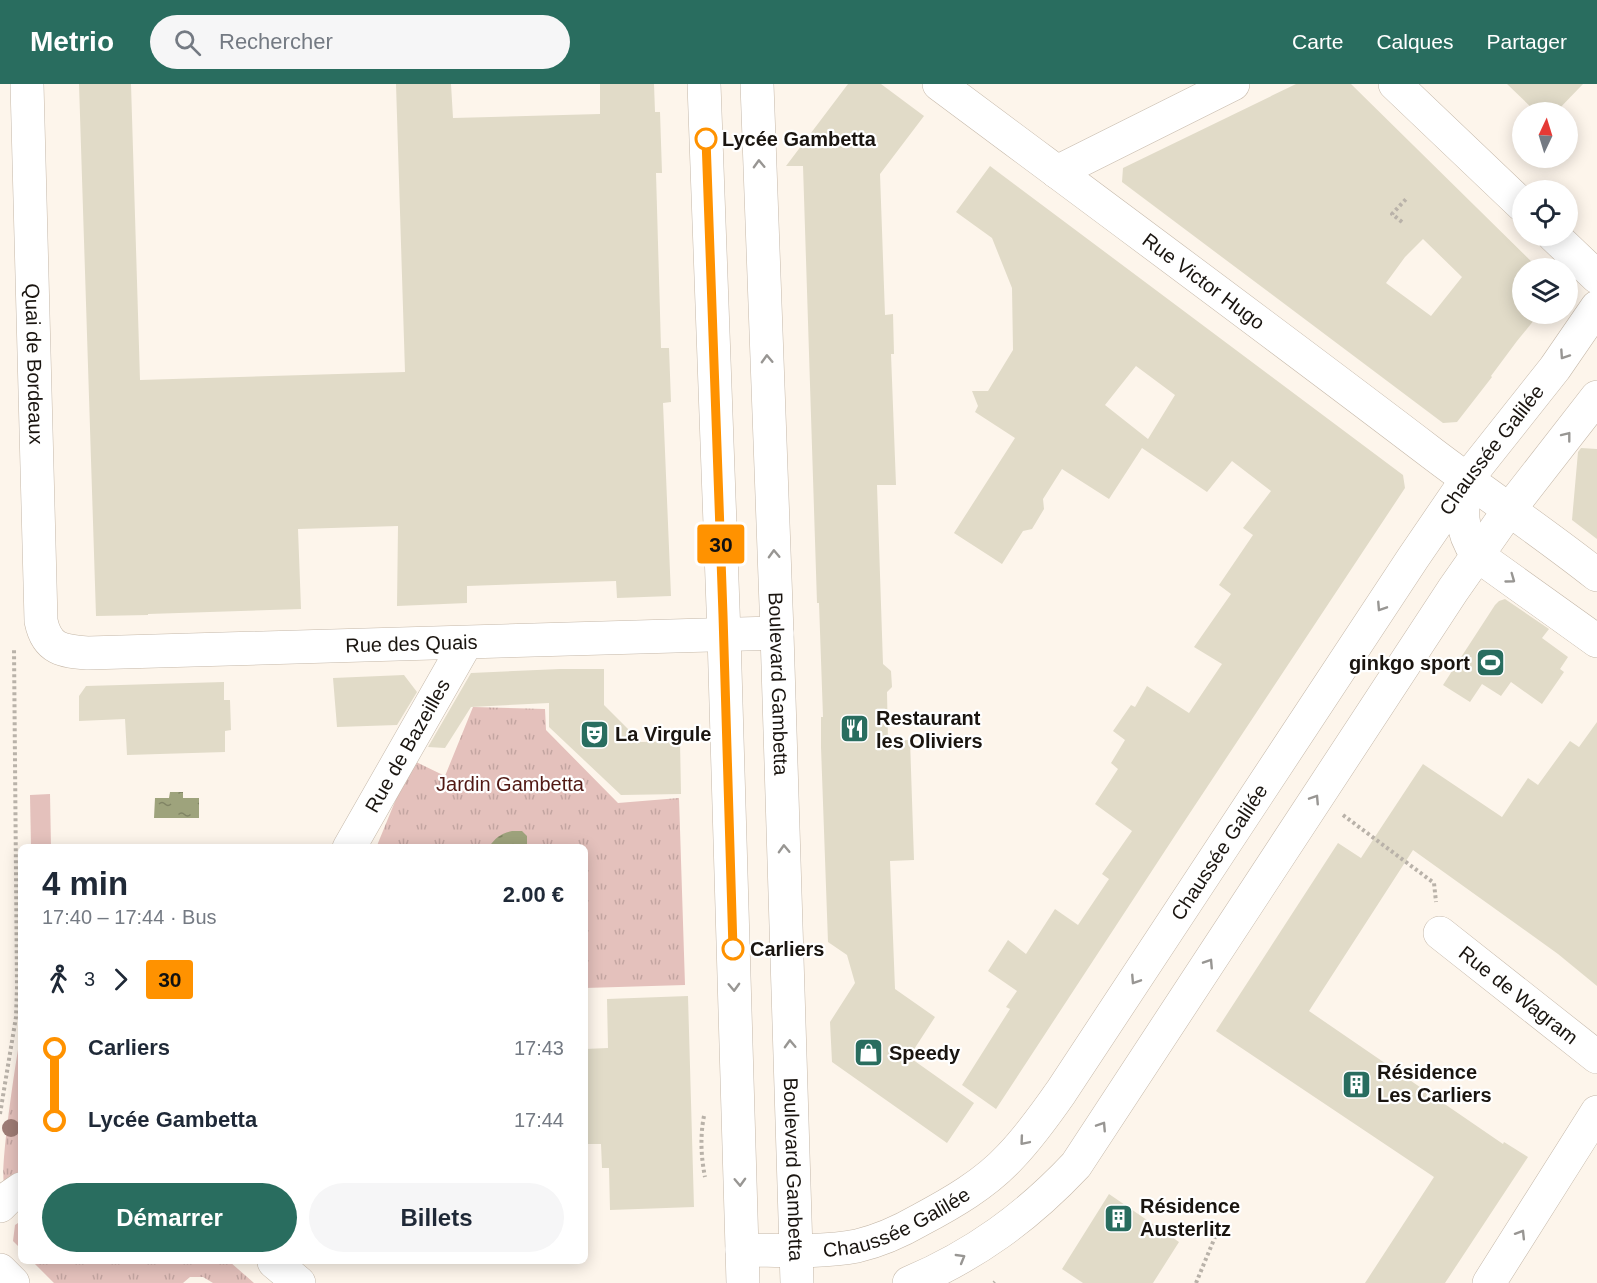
<!DOCTYPE html>
<html lang="fr">
<meta charset="utf-8">
<style>
body{margin:0;font-family:Helvetica,sans-serif;background:#f6f6f7;color:#1f2937;height:100vh;display:flex;flex-direction:column;font-size:22px;white-space:nowrap}
*{box-sizing:border-box;margin:0}
p{font-size:20px;color:#747a83}
.icon{flex:none;width:33px;height:33px;fill:none;stroke:currentColor;stroke-width:2;stroke-linecap:round;stroke-linejoin:round}
.map{position:relative;flex:1;overflow:hidden}
.sheet{position:absolute;left:18px;top:760px;width:570px;height:420px;display:flex;flex-direction:column;background:#fff;border-radius:9px;box-shadow:0 3px 15px #0003}
.sheet>*{flex:none}
.badge{padding:0 12px;border-radius:4px;font-size:21px;line-height:39px}
.needle{width:39px;rotate:4deg}
.tools{position:absolute;left:1512px;top:18px;display:grid;gap:12px}
.tools a{display:grid;place-items:center;width:66px;height:66px;border-radius:50%;background:#fff;box-shadow:0 3px 15px #0003;font-size:30px}
.map>.badge{position:absolute;translate:-50% -50%;box-shadow:0 0 0 3px #fff}
.legs{display:flex;align-items:center;gap:9px;height:66px;padding:0 24px;font-size:20px}
.legs p{margin-inline-start:auto}
.headline{display:flex;align-items:center;justify-content:space-between;height:102px;padding:0 24px}
h1{font-size:33px;font-weight:700;line-height:45px}
.action{display:flex;gap:12px;margin-top:auto;padding:12px 24px}
.action a{flex:1;height:69px;border-radius:36px;background:#296d5f;color:#fff;font-size:24px;font-weight:700;line-height:69px;text-align:center}
.action a+a{background:#f6f6f7;color:#1f2937}
ul{padding:0 24px;list-style:none}
li{display:flex;align-items:center;gap:21px;height:72px;font-size:22px}
li i{display:grid;place-items:center;width:9px;height:100%;margin:0 8px;background:currentColor}
li i::after{content:'';width:15px;height:15px;margin:-8px;border:4px solid;border-radius:50%;background:#fff}
li p{margin-inline-start:auto}
li:first-child i{background:linear-gradient(#0000 50%,currentColor 0)}
li:last-child i{background:linear-gradient(currentColor 50%,#0000 0)}
header{display:flex;align-items:center;gap:36px;box-sizing:border-box;height:84px;padding:0 30px;background:#296d5f;color:#fff}
header strong{font-size:28px}
nav{display:flex;gap:33px;margin-inline-start:auto;font-size:21px}
.search{width:420px;height:54px;background:#f6f6f7;display:flex;align-items:center;gap:15px;box-sizing:border-box;padding:0 21px;border-radius:33px;color:#747a83;font-size:22px}
.map>svg:first-child{display:block}
.grass{fill:url(#grass-tufts)}
.garden{fill:#e4c1bc}
.water{fill:url(#water-ripples)}
.building{fill:#e1dbc8;fill-rule:evenodd}
.lines{fill:none;stroke-linecap:round;stroke-linejoin:round}
.minor-casing{stroke:#c5b8a9;stroke-width:34}
.major-casing{stroke:#c5b8a9;stroke-width:34}
.path{stroke:#b9b2a9;stroke-width:4;stroke-dasharray:3 3;stroke-linecap:butt}
.minor{stroke:#fff;stroke-width:33}
.major{stroke:#fff;stroke-width:33}
.tree{fill:#9e7c75}
.oneway{stroke:#989693}
.line-1-casing{stroke:#fff;stroke-width:14}
.line-1{stroke:#ff9200;stroke-width:9}
.stop-1-dot{fill:#fff;stroke:#ff9200;stroke-width:3}
.labels{text-anchor:middle;dominant-baseline:central;stroke-width:4.5;stroke-linejoin:round;paint-order:stroke}
.stop-label{font-size:20px;font-weight:bold;fill:#1a1510;stroke:#fff;text-anchor:start}
.street-label{font-size:20px;fill:#1a1510;stroke:#fff}
.poi-label{font-size:20px;font-weight:bold;fill:#1a1510;stroke:#fff;text-anchor:start}
.park-label{font-size:20px;fill:#511914;stroke:#fff}
</style>
<header>
<strong>Metrio</strong>
<div class="search"><svg class="icon" aria-label="search" viewBox="0 0 24 24"><circle cx="10" cy="10" r="6"/><path d="M15 15l6 6"/></svg>Rechercher</div>
<nav><a>Carte</a><a>Calques</a><a>Partager</a></nav>
</header>
<div class="map">
<svg width="1597" height="1199" viewBox="0 0 1597 1199">
<defs>
<pattern id="grass-tufts" width="24" height="20" patternUnits="userSpaceOnUse" patternTransform="scale(1.5)"><rect width="24" height="20" fill="#e4c1bc"/><path d="M3 7l-1-3M5 7V3M7 7l1-3M15 17l-1-3M17 17v-4M19 17l1-3" fill="none" stroke="#c3a5a1"/></pattern>
<pattern id="water-ripples" width="26" height="14" patternUnits="userSpaceOnUse" patternTransform="scale(1.5)"><rect width="26" height="14" fill="#9ea37c"/><path d="M2 4q2-2 4 0t4 0M15 11q2-2 4 0t4 0" fill="none" stroke="#808464"/></pattern>
</defs>
<rect width="100%" height="100%" fill="#fdf5eb"/>
<path class="grass" d="M473,623L545,625L546,646L618,719L679,714L685,901L585,904V764H376L412,676L445,692Z
M21,949V1087L4,1099C0,1083 16,974 21,949Z
M21,1137V1165L13,1157L15,1141Z
M33,1178H230L254,1199H213L203,1193H190L183,1199H54Z"/>
<path class="garden" d="M50,710L51,763H31L30,711Z"/>
<path class="water" d="M170,708H183V714H199V734H154L155,714H169Z
M512,747H522L527,752V763H489C495,754 501,749 512,747Z"/>
<path class="building" d="M79,0H131L140,296L405,288L396,0H451L453,34L600,30V0H654L655,28H660L662,89H656L661,264H669L671,318L663,319L671,512L617,514L616,497L467,502V519L397,522L398,442L298,445L301,525L148,530V531L96,532Z
M848,0H881L924,32L880,90L885,231L893,230L894,270H891L896,401H877L883,580L891,587L892,603L887,608L888,657L910,656L914,776L890,777L895,905L935,933L909,973L974,1019L947,1059L832,978L830,938L855,899L847,871L828,858L821,663V633H823L819,519H817L803,82H786Z
M1296,0H1351L1538,184H1522V230H1539L1517,257L1491,292L1492,293L1457,338L1443,339L1122,98L1123,84ZM1423,155L1462,193L1431,232L1386,199L1405,173Z
M1507,0H1583L1556,28H1536Z
M990,82L1403,391L1405,404L1176,750L996,1025L962,1001L1010,925L1006,923L1017,907L988,887L1008,856L1026,870L1055,825L1078,841L1109,795L1102,790L1132,747L1095,720L1118,685L1111,679L1125,656L1113,647L1131,621L1135,623L1147,602L1189,629L1222,580L1194,563L1231,510L1219,501L1253,451L1243,444L1271,407L1232,377L1207,408L1142,364L1109,415L1062,385L1043,415L1044,425L1032,445L1023,447L1002,480L954,449L1015,354L975,328L978,322L972,307H988L1013,266L1012,204L992,154L956,128ZM1136,282L1175,311L1148,355L1105,321Z
M1581,364L1597,365V455L1572,436L1578,368Z
M1505,515L1549,545L1542,554L1568,573L1560,585L1564,588L1542,620L1511,598L1501,612L1482,600L1470,618L1443,601L1495,521L1499,517Z
M560,585H604V621L641,658L680,657L681,710L621,711L549,643V619L471,623L445,664L428,663L471,589Z
M404,591L417,608L397,641L337,643L333,594Z
M224,598V616H230L231,646L225,647V668L127,671L125,635L79,637V612L86,602Z
M1597,638V902L1558,870L1413,766L1309,927L1503,1060L1504,1058L1528,1073L1445,1199H1365L1434,1093L1216,947L1338,759L1361,774L1423,680L1502,733L1528,694L1538,701L1570,657L1579,663Z
M688,912L694,1123L610,1126L609,1084H602L601,1060H585V965L608,964L607,915Z
M1109,1110L1179,1158L1153,1199H1083L1062,1185Z"/>
<g class="lines">
<defs>
<g id="minor">
<path id="s1" d="M27,0L41,537C47,566 63,567 88,569L777,549"/>
<path id="s2" d="M939,0C1104,123 1269,245 1433,370C1487,411 1544,449 1597,491"/>
<path d="M1395,0L1522,121"/>
<path d="M1057,88L1233,0"/>
<path d="M1554,152L1597,193"/>
<path d="M1467,395C1461,425 1459,445 1477,471L1597,557"/>
<path id="s3" d="M349,764L466,559"/>
<path id="s4" d="M1440,849L1597,973"/>
<path d="M0,1122L8,1114L21,1105"/>
<path d="M274,1178L299,1199"/>
<path d="M0,1186L13,1199"/>
<path d="M1489,1199L1597,1028"/>
</g>
<g id="major">
<path d="M704,0L724,551L743,1199"/>
<path id="s5" d="M757,0L777,549L797,1199"/>
<path id="s6" d="M742,1166C778,1166 821,1169 857,1162C878,1157 901,1147 920,1136C952,1119 985,1100 1010,1073C1029,1053 1045,1031 1061,1008L1413,474L1467,395L1555,284L1597,223"/>
<path d="M909,1199C975,1171 1027,1133 1076,1081L1453,506L1509,426L1597,313"/>
</g>
</defs>
<use href="#minor" class="minor-casing"/>
<use href="#major" class="major-casing"/>
<path class="path" d="M1402,138L1392,130L1407,114
M1343,731L1434,799L1436,818
M0,1030L16,933L17,903L14,564
M704,1032C700,1052 701,1073 705,1093
M994,1199L995,1198
M1196,1199L1215,1153"/>
<use href="#minor" class="minor"/>
<use href="#major" class="major"/>
</g>
<circle class="tree" cx="11" cy="1044" r="9"/>
<defs><path id="oneway-chevron" d="M-2-3.5L2.5 0L-2 3.5" fill="none" stroke-width="1.6" stroke-linecap="round" stroke-linejoin="round" transform="scale(1.5)"/></defs>
<g class="oneway">
<use href="#oneway-chevron" transform="translate(759 80) rotate(-92)"/>
<use href="#oneway-chevron" transform="translate(1564 271) rotate(124)"/>
<use href="#oneway-chevron" transform="translate(767 275) rotate(-92)"/>
<use href="#oneway-chevron" transform="translate(1567 352) rotate(-52)"/>
<use href="#oneway-chevron" transform="translate(774 470) rotate(-92)"/>
<use href="#oneway-chevron" transform="translate(1511 495) rotate(36)"/>
<use href="#oneway-chevron" transform="translate(1381 523) rotate(123)"/>
<use href="#oneway-chevron" transform="translate(1315 715) rotate(-57)"/>
<use href="#oneway-chevron" transform="translate(784 765) rotate(-92)"/>
<use href="#oneway-chevron" transform="translate(1209 879) rotate(-57)"/>
<use href="#oneway-chevron" transform="translate(1135 896) rotate(123)"/>
<use href="#oneway-chevron" transform="translate(734 903) rotate(88)"/>
<use href="#oneway-chevron" transform="translate(790 960) rotate(-92)"/>
<use href="#oneway-chevron" transform="translate(1102 1042) rotate(-57)"/>
<use href="#oneway-chevron" transform="translate(1024 1057) rotate(130)"/>
<use href="#oneway-chevron" transform="translate(740 1098) rotate(88)"/>
<use href="#oneway-chevron" transform="translate(1521 1150) rotate(-58)"/>
<use href="#oneway-chevron" transform="translate(961 1174) rotate(-30)"/>
</g>
<g class="lines">
<defs>
<path id="line-1" d="M706,55L723,531L733,865"/>
</defs>
<use href="#line-1" class="line-1-casing"/>
<use href="#line-1" class="line-1"/>
</g>
<defs>
<symbol id="stadium-square" viewBox="-11 -11 22 22"><rect x="-9" y="-9" width="18" height="18" rx="4" fill="#296d5f" stroke="#fff"/><path d="M0-5a6.5 5 0 1 0 0 10a6.5 5 0 1 0 0-10ZM-3.5-1.8h7v3.6h-7Z" fill="#fff"/></symbol>
<symbol id="restaurant-square" viewBox="-11 -11 22 22"><rect x="-9" y="-9" width="18" height="18" rx="4" fill="#296d5f" stroke="#fff"/><path d="M-5-6h1v4h1v-4h1v4h1v-4h1v5L-1.5 .5V6h-2V.5L-5-1ZM5-6V6H3V1.5H1.5Q1.5-4 5-6Z" fill="#fff"/></symbol>
<symbol id="theatre-square" viewBox="-11 -11 22 22"><rect x="-9" y="-9" width="18" height="18" rx="4" fill="#296d5f" stroke="#fff"/><path d="M-5-5.5Q0-4 5-5.5V0Q5 5 0 6Q-5 5-5 0ZM-3.3-2.5H-1v1.5H-3.3ZM1-2.5H3.3v1.5H1ZM-2.8 1Q0 5.5 2.8 1Z" fill="#fff"/></symbol>
<symbol id="shop-square" viewBox="-11 -11 22 22"><rect x="-9" y="-9" width="18" height="18" rx="4" fill="#296d5f" stroke="#fff"/><path d="M-5-2.5h2.3a2.7 3.5 0 0 1 5.4 0H5L5.5 6h-11ZM-1.5-2.5h3a1.5 2.3 0 0 0-3 0Z" fill="#fff"/></symbol>
<symbol id="building-square" viewBox="-11 -11 22 22"><rect x="-9" y="-9" width="18" height="18" rx="4" fill="#296d5f" stroke="#fff"/><path d="M-4-6H4V6H1V3H-1V6H-4ZM-2.5-4.3h1.7v1.8h-1.7ZM.8-4.3h1.7v1.8H.8ZM-2.5-1h1.7V.8h-1.7ZM.8-1h1.7V.8H.8Z" fill="#fff"/></symbol>
</defs>
<g fill-rule="evenodd">
<use href="#stadium-square" x="1474" y="562" width="33" height="33"/>
<use href="#restaurant-square" x="838" y="628" width="33" height="33"/>
<use href="#theatre-square" x="578" y="634" width="33" height="33"/>
<use href="#shop-square" x="852" y="952" width="33" height="33"/>
<use href="#building-square" x="1340" y="984" width="33" height="33"/>
<use href="#building-square" x="1102" y="1118" width="33" height="33"/>
</g>
<g class="stop-1-dot">
<circle cx="706" cy="55" r="10"/>
<circle cx="733" cy="865" r="10"/>
</g>
<g class="labels">
<g class="stop-label">
<text x="722" y="55">Lycée Gambetta</text>
<text x="750" y="865">Carliers</text>
</g>
<g class="street-label">
<text stroke="none"><textPath href="#s2" startOffset="330">Rue Victor Hugo</textPath></text>
<text stroke="none"><textPath href="#s1" startOffset="280">Quai de Bordeaux</textPath></text>
<text stroke="none"><textPath href="#s6" startOffset="1150">Chaussée Galilée</textPath></text>
<text stroke="none"><textPath href="#s1" startOffset="924">Rue des Quais</textPath></text>
<text stroke="none"><textPath href="#s5" startOffset="600">Boulevard Gambetta</textPath></text>
<text stroke="none"><textPath href="#s3" startOffset="118">Rue de Bazeilles</textPath></text>
<text stroke="none"><textPath href="#s6" startOffset="664">Chaussée Galilée</textPath></text>
<text stroke="none"><textPath href="#s4" startOffset="100">Rue de Wagram</textPath></text>
<text stroke="none"><textPath href="#s5" startOffset="1086">Boulevard Gambetta</textPath></text>
<text stroke="none"><textPath href="#s6" startOffset="160">Chaussée Galilée</textPath></text>
</g>
<g class="poi-label">
<text x="1470" y="579" text-anchor="end">ginkgo sport</text>
<text x="876" y="634">Restaurant<tspan x="876" dy="23">les Oliviers</tspan></text>
<text x="615" y="650">La Virgule</text>
<text x="889" y="969">Speedy</text>
<text x="1377" y="988">Résidence<tspan x="1377" dy="23">Les Carliers</tspan></text>
<text x="1140" y="1122">Résidence<tspan x="1140" dy="23">Austerlitz</tspan></text>
</g>
<g class="park-label">
<text x="510" y="700">Jardin Gambetta</text>
</g>
</g>
</svg>
<div class="tools">
<a><svg class="needle" viewBox="-14 -14 28 28"><path d="M0-13l5 13h-10z" fill="#e53935"/><path d="M0 13l5-13h-10z" fill="#747a83"/></svg></a>
<a><svg class="icon" aria-label="locate" viewBox="0 0 24 24"><circle cx="12" cy="12" r="6"/><path d="M12 2v4M12 18v4M2 12h4M18 12h4"/></svg></a>
<a><svg class="icon" aria-label="layers" viewBox="0 0 24 24"><path d="M12 4l9 5-9 5-9-5zM3 14l9 5 9-5"/></svg></a>
</div>
<b class="badge" style="left:721px;top:460px;background:#ff9200;color:#111">30</b>
<section class="sheet">
<div class="headline"><div><h1>4 min</h1><p>17:40 – 17:44 · Bus</p></div><b>2.00 €</b></div>
<div class="legs"><svg class="icon" aria-label="walk" viewBox="0 0 24 24"><circle cx="13" cy="4" r="2"/><path d="M13 8l-2 6 4 7M11 14l-3 7M7 12l3-4h3l4 4"/></svg>3<svg class="icon" aria-label="forward" viewBox="0 0 24 24"><path d="M9 5l7 7-7 7"/></svg><b class="badge" style="background:#ff9200;color:#111">30</b></div>
<ul>
<li><i style="color:#ff9200"></i><b>Carliers</b><p>17:43</p></li>
<li><i style="color:#ff9200"></i><b>Lycée Gambetta</b><p>17:44</p></li>
</ul>
<div class="action"><a>Démarrer</a><a>Billets</a></div>
</section>
</div>
